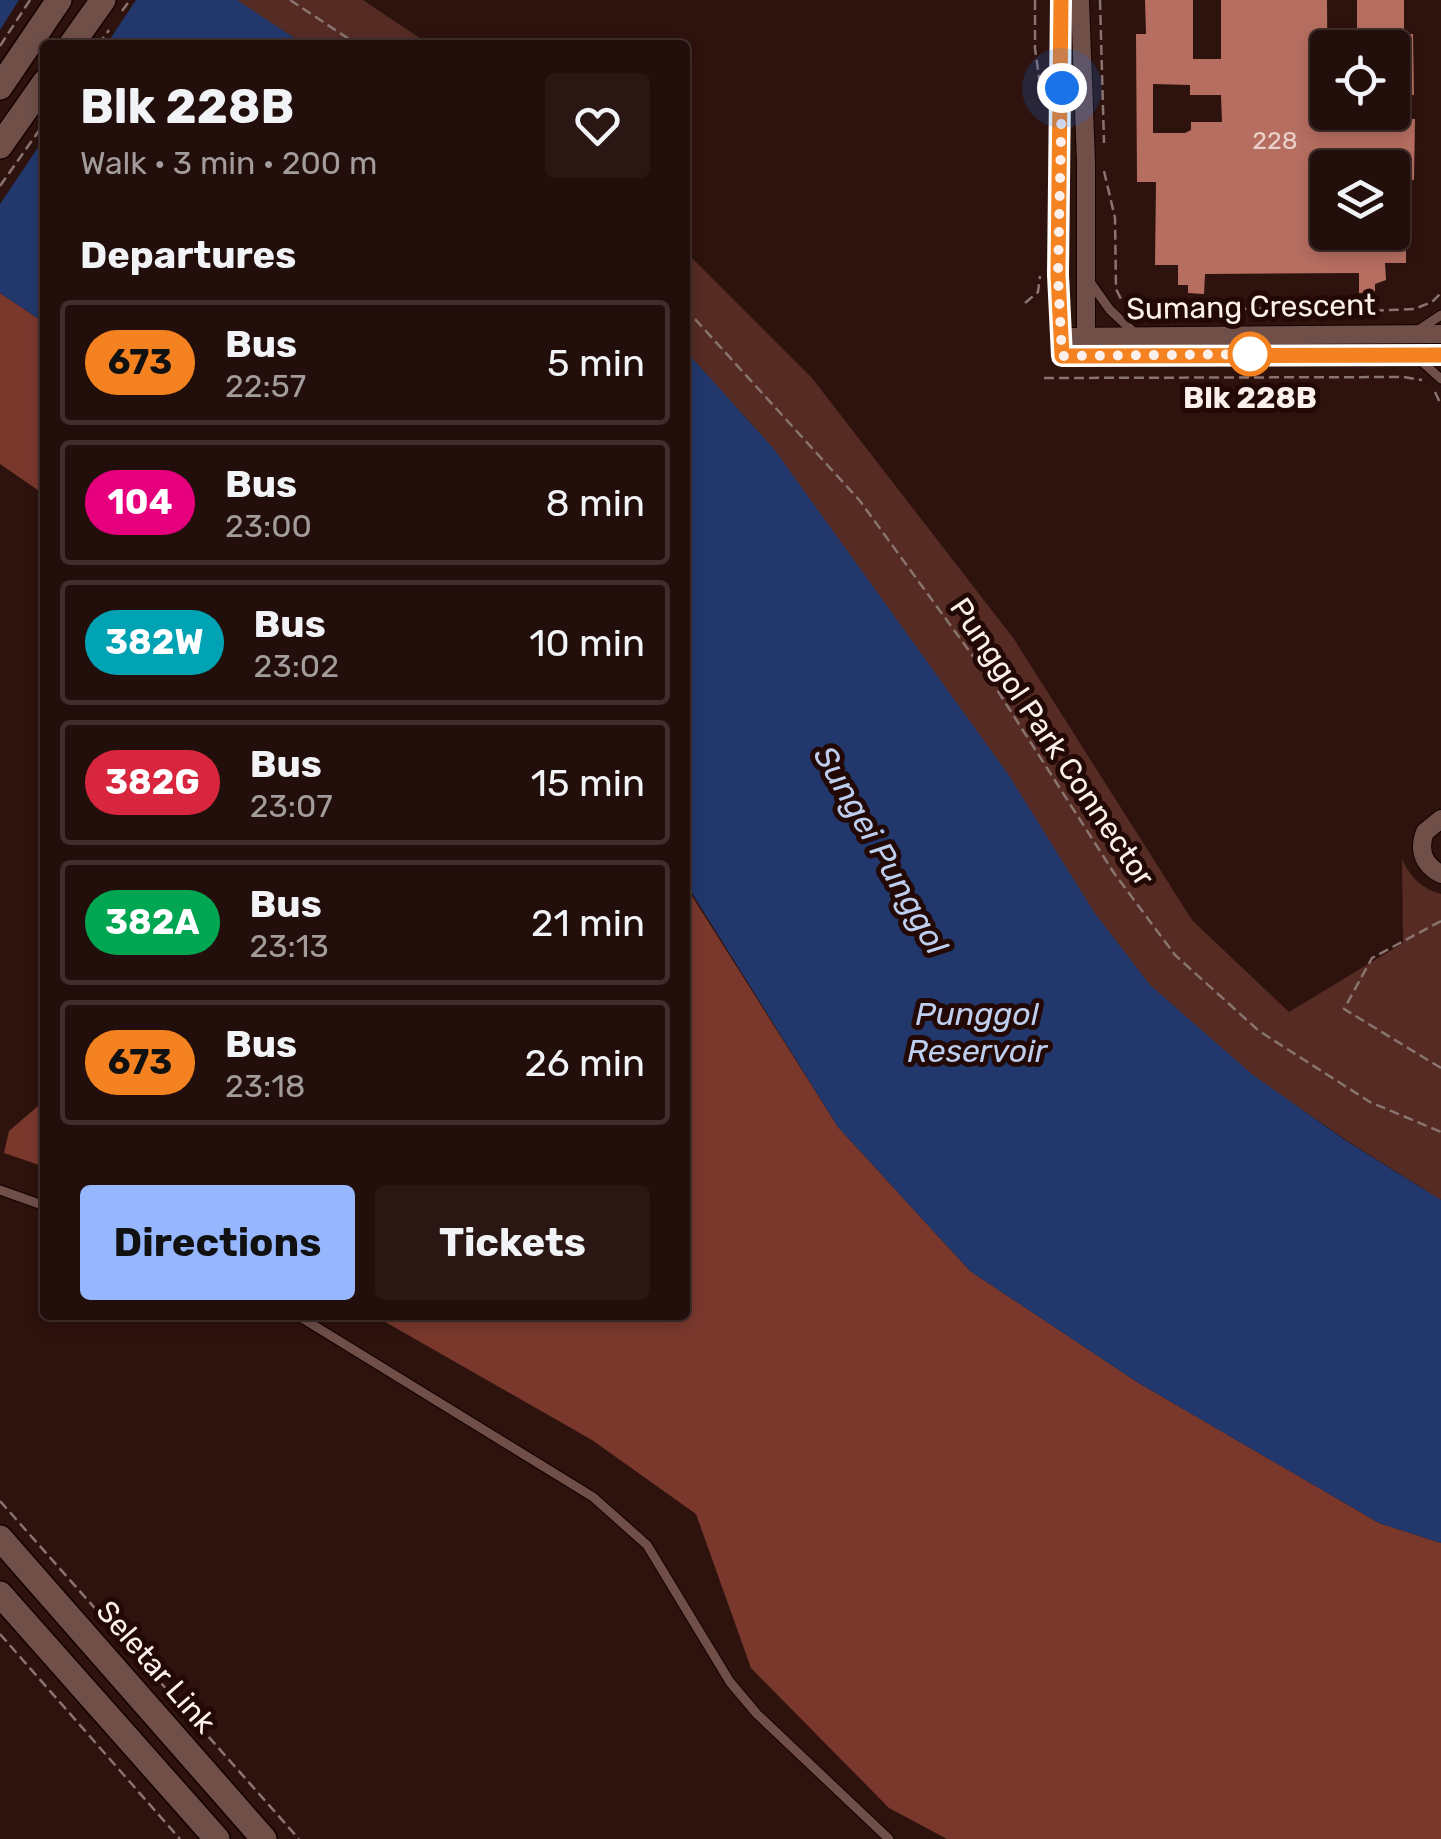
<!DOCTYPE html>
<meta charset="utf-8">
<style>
body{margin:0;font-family:Rubik,sans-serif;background:#2a1713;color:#f1f3f6;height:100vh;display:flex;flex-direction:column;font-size:38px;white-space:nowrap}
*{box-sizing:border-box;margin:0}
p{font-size:32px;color:#a29c9c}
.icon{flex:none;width:55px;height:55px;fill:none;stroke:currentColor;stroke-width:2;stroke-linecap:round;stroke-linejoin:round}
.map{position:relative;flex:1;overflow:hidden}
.side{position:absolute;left:40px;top:40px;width:650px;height:1280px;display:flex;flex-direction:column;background:#220e0a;border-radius:10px;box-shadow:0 5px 15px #0003,0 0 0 2px #3f2e2b}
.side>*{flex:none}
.badge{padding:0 20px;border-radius:32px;font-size:35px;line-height:65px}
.buttons{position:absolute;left:1310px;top:30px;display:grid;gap:20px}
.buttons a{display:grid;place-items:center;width:100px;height:100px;border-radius:10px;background:#220e0a;box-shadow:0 5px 15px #0003,0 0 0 2px #3f2e2b;font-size:50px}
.you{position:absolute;width:50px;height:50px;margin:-25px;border:8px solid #fff;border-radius:50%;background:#1a73e8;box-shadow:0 0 0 15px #1a73e833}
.map>.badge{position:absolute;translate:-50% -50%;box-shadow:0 0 0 5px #fff}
h2{padding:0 40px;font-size:38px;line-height:90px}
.round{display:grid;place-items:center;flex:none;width:105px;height:105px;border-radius:10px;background:#2a1713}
.headline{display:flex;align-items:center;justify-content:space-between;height:170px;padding:0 40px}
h1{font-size:48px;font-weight:700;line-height:75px}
.button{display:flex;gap:20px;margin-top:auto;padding:20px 40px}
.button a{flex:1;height:115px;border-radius:10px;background:#96b6fd;color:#111;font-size:40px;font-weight:700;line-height:115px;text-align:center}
.button a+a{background:#2a1713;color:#f1f3f6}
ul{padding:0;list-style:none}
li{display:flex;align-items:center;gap:30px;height:125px;margin:0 20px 15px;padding:0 20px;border:5px solid #3f2e2b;border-radius:10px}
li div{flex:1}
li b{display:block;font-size:38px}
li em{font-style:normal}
li .badge{min-width:110px;font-weight:700;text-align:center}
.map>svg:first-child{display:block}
.green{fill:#552b24}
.forest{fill:#7a382d}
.water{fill:#22386c}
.pier{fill:#2d120d}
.building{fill:#b66e60;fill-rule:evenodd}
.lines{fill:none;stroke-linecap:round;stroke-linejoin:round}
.lane-casing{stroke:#140100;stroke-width:11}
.street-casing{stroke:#140100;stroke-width:20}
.secondary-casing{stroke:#140100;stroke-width:28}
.path{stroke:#897470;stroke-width:2.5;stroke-dasharray:10 5;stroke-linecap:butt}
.lane{stroke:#704f49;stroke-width:9}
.street{stroke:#704f49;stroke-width:18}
.secondary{stroke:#704f49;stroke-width:25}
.line-casing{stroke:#fff;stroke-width:22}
.line{stroke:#f58220;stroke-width:15}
.walk{stroke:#fcf0ed;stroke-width:10;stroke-dasharray:0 18}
.stop-dot{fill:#fff;stroke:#f58220;stroke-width:5}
.labels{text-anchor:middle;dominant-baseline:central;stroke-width:10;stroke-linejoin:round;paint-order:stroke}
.number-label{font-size:25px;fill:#ead0ca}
.street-label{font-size:30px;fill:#fcf0ed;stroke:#230905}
.stop-label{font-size:30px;font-weight:bold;fill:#fcf0ed;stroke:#230905}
.water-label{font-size:32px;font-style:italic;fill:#beceef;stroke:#230905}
</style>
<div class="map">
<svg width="1441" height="1839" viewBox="0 0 1441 1839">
<rect width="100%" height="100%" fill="#2d120d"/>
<path class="green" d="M237,0H363L430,45H305Z
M685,251L812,378L1014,639L1192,920L1289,1012L1403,943L1402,859C1411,878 1421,888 1441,894V1200L1346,1140L1252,1075L1150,985L1094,912L774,449L685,350Z"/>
<path class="forest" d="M0,293L45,323V495L0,464Z
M685,885L838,1127L970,1271L1137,1382L1379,1523L1441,1543V1839H947L889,1808L751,1668L696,1514L592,1440L373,1315H685Z
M45,1100V1167L4,1153L9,1131Z"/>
<path class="water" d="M0,0H237L305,45H45V323L0,293Z
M685,350L774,449L1008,774L1094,912L1150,985L1253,1075L1345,1140L1441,1200V1543L1379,1523L1137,1382L970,1271L838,1127L685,882Z"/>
<path class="pier" d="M19,0H136L106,45H45V137L0,204V30Z"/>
<path class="building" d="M1145,0H1193V59H1221V0H1327L1328,116L1361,117V127H1367L1366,131H1392V128H1398V119H1415L1414,180H1406V263H1385L1386,280L1375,284V293H1359V273L1205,274L1204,294L1188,293V285H1178V265H1155L1156,182H1137L1136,34H1146ZM1153,84L1190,85V95H1221L1222,122H1191V130L1185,133H1153ZM1328,152H1357L1358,168H1392V232H1359V246H1328Z
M1357,0H1404V34H1413L1414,95L1398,94V86H1392V48H1357Z"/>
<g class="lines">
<defs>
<path id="lane" d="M1088,279L1110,310L1137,335
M1420,329L1441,315
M1417,357L1441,379
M0,1190L45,1206
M297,1315L593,1497L647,1545L730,1682L757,1714L889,1839"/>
<path id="street" d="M1061,0L1058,275L1062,356H1441
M1080,0L1086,163V345
M1061,337L1441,334
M1441,819L1425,832C1418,850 1423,865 1441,874"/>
<path id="secondary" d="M71,45L103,0
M0,87L59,0
M0,146L45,82
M0,1538L264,1839
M0,1594L217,1839"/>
</defs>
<use href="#lane" class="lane-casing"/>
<use href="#street" class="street-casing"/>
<use href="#secondary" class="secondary-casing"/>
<path class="path" d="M290,0L358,45
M1035,0V49L1042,98
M1100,0L1104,143
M122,11L130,0
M98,45L109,30
M0,46L30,0
M1104,171L1115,218L1116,289L1122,301L1132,309L1151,316L1177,317L1218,310L1267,308L1295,314L1414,309L1432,302L1441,293
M0,186L45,122
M1025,303L1038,292L1040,276
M685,308L860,501L994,685L1114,873L1175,955L1259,1031L1370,1102L1441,1132
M1044,378L1404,377L1422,380
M1435,392L1441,405
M1441,921L1372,958L1344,1009L1441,1068
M0,1501L299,1839
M0,1634L180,1839"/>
<use href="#lane" class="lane"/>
<use href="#street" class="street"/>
<use href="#secondary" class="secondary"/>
</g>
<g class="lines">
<defs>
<path id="line" d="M1061,0L1058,275L1062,356L1441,355"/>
</defs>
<use href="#line" class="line-casing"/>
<use href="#line" class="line"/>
<path class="walk" d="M1062,88L1058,275L1062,356L1264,354H1250"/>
</g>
<circle class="stop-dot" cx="1250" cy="354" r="20"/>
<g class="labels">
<g class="number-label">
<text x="1275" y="140">228</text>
</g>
<g class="street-label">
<text transform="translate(1251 307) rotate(-1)">Sumang Crescent</text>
<text transform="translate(1052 742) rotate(56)">Punggol Park Connector</text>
<text transform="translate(156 1667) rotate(49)">Seletar Link</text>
</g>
<g class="stop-label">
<text x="1250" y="398">Blk 228B</text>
</g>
<g class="water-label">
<text transform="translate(881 850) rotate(60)">Sungei Punggol</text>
<text x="977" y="1014">Punggol<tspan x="977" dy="37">Reservoir</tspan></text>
</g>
</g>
</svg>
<div class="buttons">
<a><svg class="icon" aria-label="locate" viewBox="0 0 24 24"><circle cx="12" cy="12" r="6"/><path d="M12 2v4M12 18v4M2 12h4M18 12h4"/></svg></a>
<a><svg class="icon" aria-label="layers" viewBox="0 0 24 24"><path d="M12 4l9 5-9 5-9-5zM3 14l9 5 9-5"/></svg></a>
</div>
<div class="you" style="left:1062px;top:88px"></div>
<section class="side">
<div class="headline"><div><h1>Blk 228B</h1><p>Walk · 3 min · 200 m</p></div><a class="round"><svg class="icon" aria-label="heart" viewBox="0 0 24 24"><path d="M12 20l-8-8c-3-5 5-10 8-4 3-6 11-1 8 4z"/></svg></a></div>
<h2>Departures</h2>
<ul>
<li><span class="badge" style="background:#f58220;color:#111">673</span><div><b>Bus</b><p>22:57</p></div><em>5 min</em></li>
<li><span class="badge" style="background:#e6007e;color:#fff">104</span><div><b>Bus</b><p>23:00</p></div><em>8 min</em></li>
<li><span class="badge" style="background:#00a3b4;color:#fff">382W</span><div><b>Bus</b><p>23:02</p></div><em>10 min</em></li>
<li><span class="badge" style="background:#d7263d;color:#fff">382G</span><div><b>Bus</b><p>23:07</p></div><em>15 min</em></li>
<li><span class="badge" style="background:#00a651;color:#fff">382A</span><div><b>Bus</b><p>23:13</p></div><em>21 min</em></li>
<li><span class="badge" style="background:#f58220;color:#111">673</span><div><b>Bus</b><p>23:18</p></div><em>26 min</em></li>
</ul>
<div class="button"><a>Directions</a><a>Tickets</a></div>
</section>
</div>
